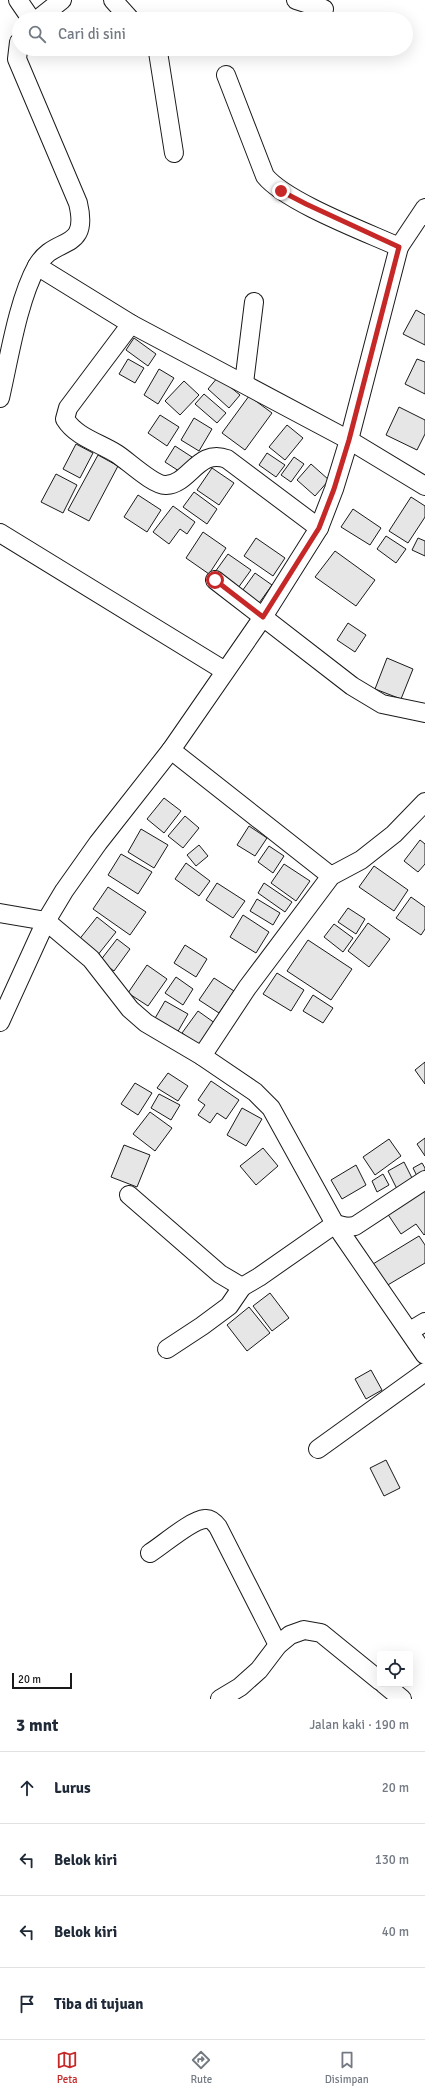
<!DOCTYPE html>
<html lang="id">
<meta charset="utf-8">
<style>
body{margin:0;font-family:Signika,sans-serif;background:#f6f6f7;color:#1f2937}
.controls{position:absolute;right:12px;bottom:12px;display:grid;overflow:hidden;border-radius:4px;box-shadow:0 4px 16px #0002}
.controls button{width:36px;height:36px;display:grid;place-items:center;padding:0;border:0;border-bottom:1px solid #e0e1e3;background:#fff;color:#1f2937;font:20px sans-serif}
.scale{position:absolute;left:12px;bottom:10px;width:60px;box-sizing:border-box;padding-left:4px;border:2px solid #1a1a1a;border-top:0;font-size:11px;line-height:14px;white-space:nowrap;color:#1a1a1a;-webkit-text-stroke:3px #fff;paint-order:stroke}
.stop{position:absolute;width:12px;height:12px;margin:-9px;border:3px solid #c62828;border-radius:50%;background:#fff}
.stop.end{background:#c62828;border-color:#fff;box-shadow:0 1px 4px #0008}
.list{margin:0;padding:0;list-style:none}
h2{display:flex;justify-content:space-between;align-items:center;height:52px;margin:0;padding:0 16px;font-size:17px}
h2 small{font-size:13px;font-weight:400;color:#747a83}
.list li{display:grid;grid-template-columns:26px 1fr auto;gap:12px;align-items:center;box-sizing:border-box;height:72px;padding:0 16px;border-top:1px solid #e0e1e3}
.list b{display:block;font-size:15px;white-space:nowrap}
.list em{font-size:13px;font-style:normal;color:#747a83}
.icon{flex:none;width:22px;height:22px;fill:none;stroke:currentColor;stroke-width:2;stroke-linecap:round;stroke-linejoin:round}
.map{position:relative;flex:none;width:425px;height:1699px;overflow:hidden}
.search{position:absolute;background:#fff;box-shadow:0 4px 16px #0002;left:12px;right:12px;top:12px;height:44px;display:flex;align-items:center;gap:10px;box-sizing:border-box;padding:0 14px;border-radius:22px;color:#747a83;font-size:15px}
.sheet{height:340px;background:#fff}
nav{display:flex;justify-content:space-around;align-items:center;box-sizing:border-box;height:56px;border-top:1px solid #e0e1e3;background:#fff;font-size:11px;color:#747a83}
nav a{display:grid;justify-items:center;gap:2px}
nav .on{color:#c62828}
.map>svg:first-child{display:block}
.building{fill:#e6e6e6;stroke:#1a1a1a}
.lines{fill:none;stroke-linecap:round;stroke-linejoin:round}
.minor-casing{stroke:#1a1a1a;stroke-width:20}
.minor{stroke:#fff;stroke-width:18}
.route{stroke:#c62828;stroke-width:5}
</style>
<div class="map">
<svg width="425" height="1699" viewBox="0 0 425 1699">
<rect width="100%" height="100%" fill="#fff"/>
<g class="building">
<path d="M 416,310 L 425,315 L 425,345 L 403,334 Z"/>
<path d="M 134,338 L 156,354 L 148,366 L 126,350 Z"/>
<path d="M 128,359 L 144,368 L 135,383 L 119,374 Z"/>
<path d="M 417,359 L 425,362 L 425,394 L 405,384 Z"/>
<path d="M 159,369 L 174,378 L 158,404 L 144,395 Z"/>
<path d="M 218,377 L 240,395 L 229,408 L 208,389 Z"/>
<path d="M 184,381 L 199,395 L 180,415 L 165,401 Z"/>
<path d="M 204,394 L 226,413 L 217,423 L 195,404 Z"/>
<path d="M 249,396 L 272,413 L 245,450 L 222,433 Z"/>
<path d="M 399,407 L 425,420 L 425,434 L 417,450 L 386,435 Z"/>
<path d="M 160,415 L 179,427 L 167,446 L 148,433 Z"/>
<path d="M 194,418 L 212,429 L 199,451 L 181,440 Z"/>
<path d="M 287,425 L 303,438 L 285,460 L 269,447 Z"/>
<path d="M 76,444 L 93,453 L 80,478 L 63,469 Z"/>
<path d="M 175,446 L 192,457 L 182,473 L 165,462 Z"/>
<path d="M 267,453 L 285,465 L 276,477 L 259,465 Z"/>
<path d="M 98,455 L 118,466 L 89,521 L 68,510 Z"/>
<path d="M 294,457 L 304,464 L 291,482 L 281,475 Z"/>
<path d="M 311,464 L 329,480 L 315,496 L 297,480 Z"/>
<path d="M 212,468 L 234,483 L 219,505 L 197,490 Z"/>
<path d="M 56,474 L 77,485 L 63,513 L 41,502 Z"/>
<path d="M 194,492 L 217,509 L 207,524 L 183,507 Z"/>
<path d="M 138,495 L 161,510 L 147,532 L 124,517 Z"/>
<path d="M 411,497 L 425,506 L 425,517 L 408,543 L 389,531 Z"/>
<path d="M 173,506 L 195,522 L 187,534 L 180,529 L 169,544 L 153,532 Z"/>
<path d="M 353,509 L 381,528 L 370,545 L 341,527 Z"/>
<path d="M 203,532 L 226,548 L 209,574 L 186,558 Z"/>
<path d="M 386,536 L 406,549 L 396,563 L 377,549 Z"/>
<path d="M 256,538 L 285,558 L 273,576 L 244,556 Z"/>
<path d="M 418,538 L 425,541 L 425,556 L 412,550 Z"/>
<path d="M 335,551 L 375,580 L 356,606 L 315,577 Z"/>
<path d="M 228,554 L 251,570 L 238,588 L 215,572 Z"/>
<path d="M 255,573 L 272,585 L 257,606 L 240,594 Z"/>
<path d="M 348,623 L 366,635 L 355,652 L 337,640 Z"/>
<path d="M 387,658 L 413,669 L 401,699 L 375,689 Z"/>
<path d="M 164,798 L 181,811 L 164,833 L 147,819 Z"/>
<path d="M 185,816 L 199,828 L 183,848 L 168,836 Z"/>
<path d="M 249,826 L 267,838 L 255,856 L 237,845 Z"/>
<path d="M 141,829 L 168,845 L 154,868 L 128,852 Z"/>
<path d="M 420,840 L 425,844 L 425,864 L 418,872 L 404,861 Z"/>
<path d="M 199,845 L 208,856 L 196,866 L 187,855 Z"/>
<path d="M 269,846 L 284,856 L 273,873 L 258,862 Z"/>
<path d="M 121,854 L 152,872 L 138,894 L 108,875 Z"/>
<path d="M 186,863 L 210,881 L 199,896 L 175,879 Z"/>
<path d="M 284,864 L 310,881 L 296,901 L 271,883 Z"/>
<path d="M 374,866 L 408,890 L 394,911 L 359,887 Z"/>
<path d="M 217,883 L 245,901 L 233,918 L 206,900 Z"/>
<path d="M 264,883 L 292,902 L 285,912 L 258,893 Z"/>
<path d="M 108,887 L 146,912 L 130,935 L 93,909 Z"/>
<path d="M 411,897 L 425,907 L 425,929 L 421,935 L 396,918 Z"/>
<path d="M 257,899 L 280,913 L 273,925 L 250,911 Z"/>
<path d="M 348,908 L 365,919 L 356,934 L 338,922 Z"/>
<path d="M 243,915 L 269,932 L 256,953 L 230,937 Z"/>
<path d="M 97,917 L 116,932 L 97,956 L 78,941 Z"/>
<path d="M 368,923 L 390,939 L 369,967 L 348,951 Z"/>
<path d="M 334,924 L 353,938 L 343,952 L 324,937 Z"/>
<path d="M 117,939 L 130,949 L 114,971 L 100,961 Z"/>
<path d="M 308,940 L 352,969 L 331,1000 L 287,971 Z"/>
<path d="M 185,945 L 207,959 L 196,977 L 174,963 Z"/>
<path d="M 147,965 L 167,979 L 148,1006 L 128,993 Z"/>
<path d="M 277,973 L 304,990 L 291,1011 L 263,994 Z"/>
<path d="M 176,977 L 193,989 L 183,1005 L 165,993 Z"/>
<path d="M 214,978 L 234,991 L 219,1013 L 199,1000 Z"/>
<path d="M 313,995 L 333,1008 L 323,1023 L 303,1011 Z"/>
<path d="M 165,1001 L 188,1014 L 177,1033 L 154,1020 Z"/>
<path d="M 198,1011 L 219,1026 L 202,1048 L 182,1033 Z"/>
<path d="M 425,1062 L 425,1084 L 415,1070 Z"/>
<path d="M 168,1073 L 188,1086 L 178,1101 L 157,1088 Z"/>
<path d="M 211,1081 L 239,1100 L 226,1119 L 217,1113 L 210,1123 L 198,1115 L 205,1105 L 198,1100 Z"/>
<path d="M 135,1083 L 152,1093 L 138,1115 L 121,1104 Z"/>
<path d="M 159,1094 L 180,1105 L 171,1120 L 151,1108 Z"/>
<path d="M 242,1108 L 262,1119 L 246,1146 L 227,1135 Z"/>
<path d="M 150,1112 L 172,1128 L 155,1151 L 133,1134 Z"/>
<path d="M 425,1138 L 425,1156 L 417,1144 Z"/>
<path d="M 389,1139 L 401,1156 L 375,1175 L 363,1157 Z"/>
<path d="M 124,1145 L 150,1155 L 137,1187 L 111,1177 Z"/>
<path d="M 263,1148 L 278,1166 L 256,1185 L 240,1166 Z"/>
<path d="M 404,1162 L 414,1182 L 398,1191 L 388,1171 Z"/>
<path d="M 422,1163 L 425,1168 L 425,1177 L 419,1180 L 413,1168 Z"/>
<path d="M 356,1165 L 366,1185 L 342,1199 L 331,1180 Z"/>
<path d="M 383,1174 L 389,1185 L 377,1192 L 372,1181 Z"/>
<path d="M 425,1183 L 425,1234 L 424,1235 L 416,1224 L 401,1234 L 385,1210 Z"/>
<path d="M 419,1236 L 425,1245 L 425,1263 L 386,1286 L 373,1264 Z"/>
<path d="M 270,1293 L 289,1318 L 272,1331 L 253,1306 Z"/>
<path d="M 249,1307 L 270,1333 L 247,1351 L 227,1325 Z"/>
<path d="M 371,1370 L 382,1390 L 366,1399 L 355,1379 Z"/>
<path d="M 386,1460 L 400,1488 L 384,1496 L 370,1468 Z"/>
</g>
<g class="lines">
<defs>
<g id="minor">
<path d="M 18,0 L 31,19"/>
<path d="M 113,0 L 130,19"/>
<path d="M 296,0 L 324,9"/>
<path d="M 38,19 L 62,0"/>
<path d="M 156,49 L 158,52 L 174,153"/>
<path d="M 399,247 L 425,208"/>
<path d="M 37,266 L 131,324 L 349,440 L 425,486"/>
<path d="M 131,324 L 68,408 L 65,419 C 76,437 100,443 117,454 C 128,461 154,486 166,485 C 190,484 198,448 227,459 L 319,528"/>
<path d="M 244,383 L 254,302"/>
<path d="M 0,398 C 9,359 18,300 37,266 C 54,235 90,253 78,203 L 17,59 L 19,42"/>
<path d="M 0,533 L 225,671"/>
<path d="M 215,580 L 352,686 L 382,704 L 425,713"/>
<path d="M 171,750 L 331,876"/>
<path d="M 0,913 L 46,921 L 64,891 L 98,843 L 171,750 L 263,617 L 319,528 L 334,489 L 349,440 L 399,247 C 366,232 286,202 265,176 L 226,75"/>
<path d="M 0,1022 L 46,921 L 91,959 L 130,1009 L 146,1023 L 202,1056 L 255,1092 L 271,1108 L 335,1224 L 425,1355"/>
<path d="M 202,1056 L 247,988 L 331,876 L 361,860 L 394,834 L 425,802"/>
<path d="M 129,1195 L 220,1274 L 242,1287 L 259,1277 L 335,1224 L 347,1227 L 355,1226 L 425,1180"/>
<path d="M 410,1331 L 425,1322"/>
<path d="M 167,1349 L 202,1326 L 229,1306 L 242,1287"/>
<path d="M 318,1449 L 425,1372"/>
<path d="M 150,1553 C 163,1545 191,1520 205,1519 C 211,1518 215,1523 218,1527 L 278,1645"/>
<path d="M 384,1684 L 402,1699"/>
<path d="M 220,1699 L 240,1687 L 259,1670 L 278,1645 L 290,1635 L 304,1630 L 321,1633 L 380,1681"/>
</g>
</defs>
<use href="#minor" class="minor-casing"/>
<use href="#minor" class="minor"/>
</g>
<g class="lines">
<path class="route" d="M 215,580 L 263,617 L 319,528 L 334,489 L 349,440 L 399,247 L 306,204 L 281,191"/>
</g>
</svg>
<div class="controls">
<button><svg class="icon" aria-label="locate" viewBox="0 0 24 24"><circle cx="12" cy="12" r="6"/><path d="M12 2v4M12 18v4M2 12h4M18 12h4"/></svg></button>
</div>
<div class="scale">20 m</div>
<div class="stop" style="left:215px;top:580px"></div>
<div class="stop end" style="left:281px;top:191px"></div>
<div class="search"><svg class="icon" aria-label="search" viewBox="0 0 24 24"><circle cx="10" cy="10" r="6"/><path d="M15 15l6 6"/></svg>Cari di sini</div>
</div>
<section class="sheet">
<h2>3 mnt<small>Jalan kaki · 190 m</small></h2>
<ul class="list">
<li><svg class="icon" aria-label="ahead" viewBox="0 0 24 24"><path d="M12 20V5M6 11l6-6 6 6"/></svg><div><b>Lurus</b></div><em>20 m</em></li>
<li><svg class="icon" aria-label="left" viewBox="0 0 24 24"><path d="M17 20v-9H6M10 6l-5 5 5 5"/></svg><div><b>Belok kiri</b></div><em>130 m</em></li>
<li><svg class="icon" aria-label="left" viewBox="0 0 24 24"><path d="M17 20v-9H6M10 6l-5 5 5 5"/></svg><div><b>Belok kiri</b></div><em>40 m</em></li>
<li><svg class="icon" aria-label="arrive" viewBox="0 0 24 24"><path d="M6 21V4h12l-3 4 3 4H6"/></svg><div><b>Tiba di tujuan</b></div></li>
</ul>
</section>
<nav>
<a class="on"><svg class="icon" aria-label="map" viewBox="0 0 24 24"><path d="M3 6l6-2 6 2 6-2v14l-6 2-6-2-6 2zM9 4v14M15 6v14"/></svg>Peta</a>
<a><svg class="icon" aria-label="directions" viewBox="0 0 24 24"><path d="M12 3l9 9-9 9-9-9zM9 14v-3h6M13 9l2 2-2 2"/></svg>Rute</a>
<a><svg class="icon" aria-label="saved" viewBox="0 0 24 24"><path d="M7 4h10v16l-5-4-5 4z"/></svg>Disimpan</a>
</nav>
